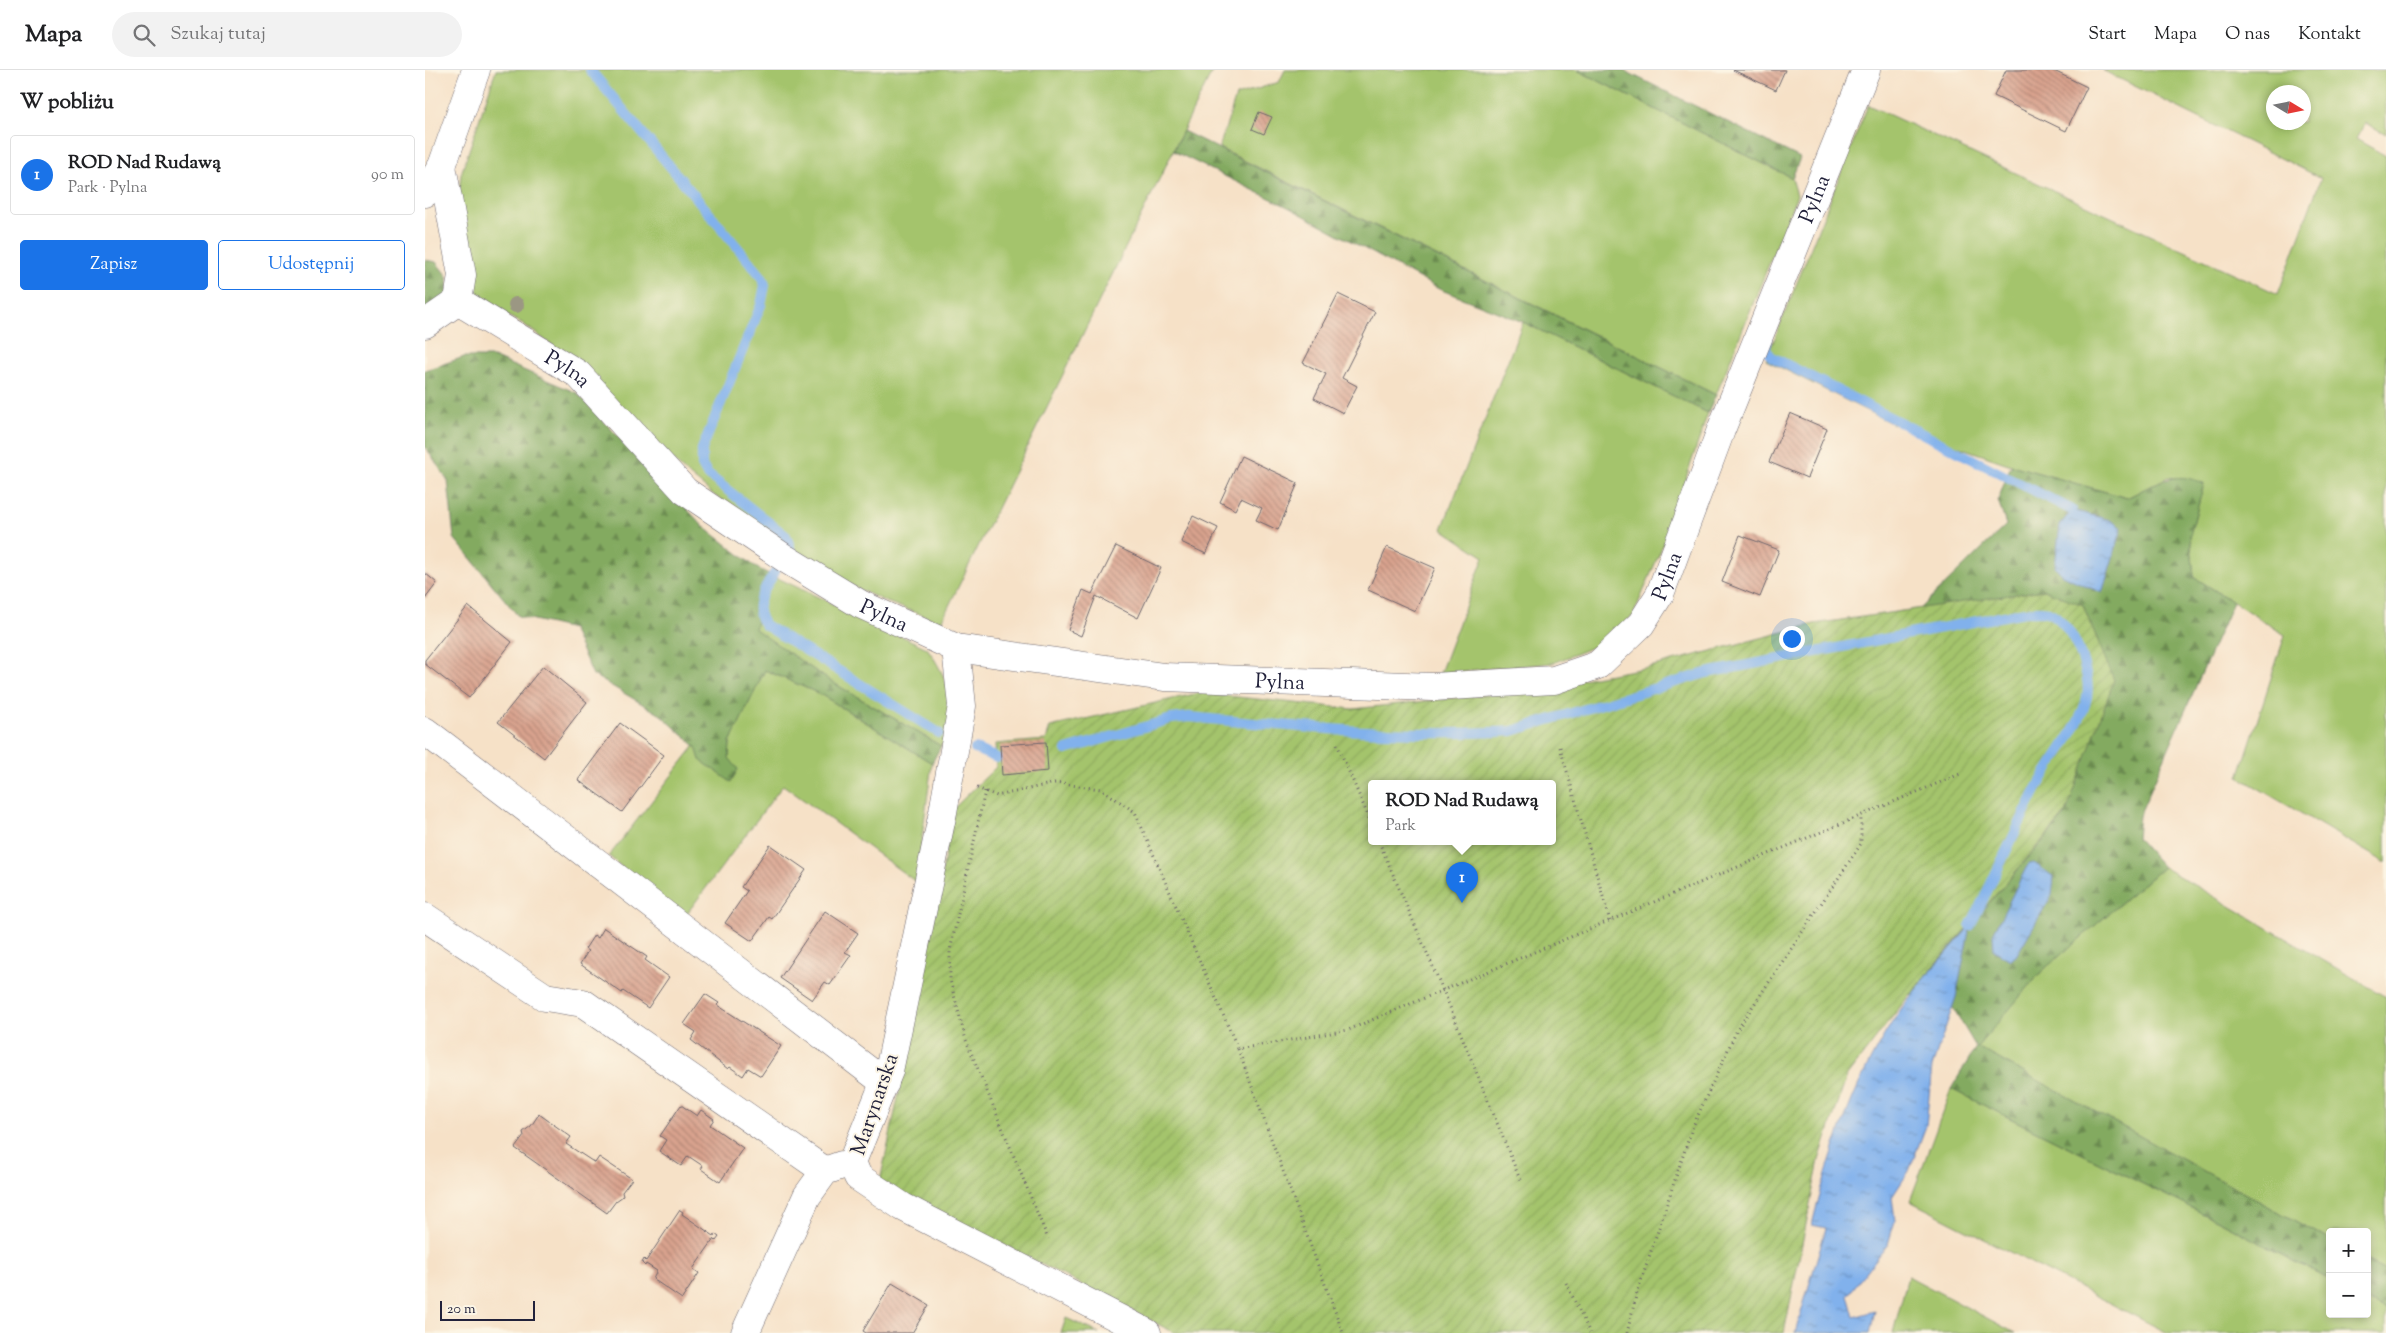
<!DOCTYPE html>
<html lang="pl">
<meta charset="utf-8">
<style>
body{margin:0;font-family:"Sorts Mill Goudy",serif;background:#f2f2f2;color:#202124}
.controls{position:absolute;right:15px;bottom:15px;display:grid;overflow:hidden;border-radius:5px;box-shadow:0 2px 8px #0003}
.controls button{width:45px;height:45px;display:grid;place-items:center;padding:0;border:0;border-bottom:1px solid #e0e0e0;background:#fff;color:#202124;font:25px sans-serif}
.compass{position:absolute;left:1841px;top:15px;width:45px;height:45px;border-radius:50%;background:#fff;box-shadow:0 2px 8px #0003;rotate:100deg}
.scale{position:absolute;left:15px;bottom:12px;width:95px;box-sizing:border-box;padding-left:5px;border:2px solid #22223b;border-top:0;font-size:14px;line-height:18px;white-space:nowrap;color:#22223b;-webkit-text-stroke:4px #fcf5e5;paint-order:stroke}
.you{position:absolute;left:1366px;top:568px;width:18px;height:18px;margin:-12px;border:4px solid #fff;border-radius:50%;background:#1a73e8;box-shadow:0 0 0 8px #1a73e833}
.badge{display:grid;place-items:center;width:32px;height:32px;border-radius:50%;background:#1a73e8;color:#fff;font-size:16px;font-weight:700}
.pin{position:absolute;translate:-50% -41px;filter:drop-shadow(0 1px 2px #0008)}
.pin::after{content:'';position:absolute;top:26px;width:18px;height:15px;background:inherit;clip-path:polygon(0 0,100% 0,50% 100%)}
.popup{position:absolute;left:943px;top:710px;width:188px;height:65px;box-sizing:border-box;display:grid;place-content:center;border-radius:5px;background:#fff;filter:drop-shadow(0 1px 4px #0005);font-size:16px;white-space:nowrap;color:#757577}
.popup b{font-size:19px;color:#202124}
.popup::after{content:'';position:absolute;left:50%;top:100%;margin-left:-10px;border:10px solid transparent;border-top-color:#fff}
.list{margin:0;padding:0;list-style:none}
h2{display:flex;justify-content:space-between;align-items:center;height:65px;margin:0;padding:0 20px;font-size:21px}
h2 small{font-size:16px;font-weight:400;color:#757577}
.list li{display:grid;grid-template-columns:32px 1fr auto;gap:15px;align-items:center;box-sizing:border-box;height:80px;margin:0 10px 10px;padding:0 10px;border:1px solid #e0e0e0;border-radius:5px}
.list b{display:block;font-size:19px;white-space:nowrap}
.list p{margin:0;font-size:16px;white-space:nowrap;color:#757577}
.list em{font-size:16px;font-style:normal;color:#757577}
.actions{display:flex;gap:10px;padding:15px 20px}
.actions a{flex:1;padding:11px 0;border:1px solid #1a73e8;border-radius:5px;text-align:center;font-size:18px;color:#1a73e8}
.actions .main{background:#1a73e8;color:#fff}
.icon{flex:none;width:28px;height:28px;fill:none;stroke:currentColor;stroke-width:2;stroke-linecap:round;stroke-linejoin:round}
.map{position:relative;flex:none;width:1961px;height:1263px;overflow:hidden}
header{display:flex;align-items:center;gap:30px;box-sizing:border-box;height:70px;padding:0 25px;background:#fff;border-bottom:1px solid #e0e0e0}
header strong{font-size:24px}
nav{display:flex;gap:28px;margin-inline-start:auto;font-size:18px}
.search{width:350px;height:45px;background:#f2f2f2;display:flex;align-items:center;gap:12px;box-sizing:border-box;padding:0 18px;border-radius:28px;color:#757577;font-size:19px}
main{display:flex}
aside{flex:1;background:#fff}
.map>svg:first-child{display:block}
.grass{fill:#a4c46c;stroke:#637354;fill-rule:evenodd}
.forest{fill:url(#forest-firs);stroke:#52664e}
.garden{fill:url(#garden-furrows);stroke:#637354;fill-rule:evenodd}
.water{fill:url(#water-ripples);stroke:#526a94}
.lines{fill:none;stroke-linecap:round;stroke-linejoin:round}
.stream{stroke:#81b1ec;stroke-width:10}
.building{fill:url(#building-back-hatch)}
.minor-casing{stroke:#6c656c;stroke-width:29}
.path{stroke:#6c656c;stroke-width:3;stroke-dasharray:1 4;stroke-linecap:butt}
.minor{stroke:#fff;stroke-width:28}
.tree{fill:#9b9783}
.labels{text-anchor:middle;stroke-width:4;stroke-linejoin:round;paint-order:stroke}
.street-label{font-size:21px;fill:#22223b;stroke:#fcf5e5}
</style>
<header>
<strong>Mapa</strong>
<div class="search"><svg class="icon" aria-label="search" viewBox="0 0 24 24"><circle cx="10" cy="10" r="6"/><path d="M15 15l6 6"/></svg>Szukaj tutaj</div>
<nav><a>Start</a><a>Mapa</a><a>O nas</a><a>Kontakt</a></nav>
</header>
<main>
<aside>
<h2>W pobliżu<small></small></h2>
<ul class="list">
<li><span class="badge">1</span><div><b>ROD Nad Rudawą</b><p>Park · Pylna</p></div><em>90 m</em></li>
</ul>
<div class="actions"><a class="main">Zapisz</a><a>Udostępnij</a></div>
</aside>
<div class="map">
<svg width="1961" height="1263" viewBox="0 0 1961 1263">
<defs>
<pattern id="forest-firs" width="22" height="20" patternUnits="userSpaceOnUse" patternTransform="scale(1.25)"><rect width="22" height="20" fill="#83aa60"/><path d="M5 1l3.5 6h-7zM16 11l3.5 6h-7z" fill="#6b8a50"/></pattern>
<pattern id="garden-furrows" width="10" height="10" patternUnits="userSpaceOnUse" patternTransform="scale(1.25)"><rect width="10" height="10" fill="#a4c46c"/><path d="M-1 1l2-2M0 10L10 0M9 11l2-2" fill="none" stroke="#8da85e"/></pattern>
<pattern id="water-ripples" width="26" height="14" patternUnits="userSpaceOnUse" patternTransform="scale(1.25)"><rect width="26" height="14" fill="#81b1ec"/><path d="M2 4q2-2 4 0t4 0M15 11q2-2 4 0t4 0" fill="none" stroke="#6990c0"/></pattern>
<pattern id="building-back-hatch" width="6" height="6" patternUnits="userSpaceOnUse" patternTransform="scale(1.25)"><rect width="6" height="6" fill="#d9a38e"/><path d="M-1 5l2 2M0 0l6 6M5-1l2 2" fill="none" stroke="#b08475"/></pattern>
</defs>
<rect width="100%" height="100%" fill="#fcf5e5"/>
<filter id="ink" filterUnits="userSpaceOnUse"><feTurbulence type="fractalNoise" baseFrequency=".02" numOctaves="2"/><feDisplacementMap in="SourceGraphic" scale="10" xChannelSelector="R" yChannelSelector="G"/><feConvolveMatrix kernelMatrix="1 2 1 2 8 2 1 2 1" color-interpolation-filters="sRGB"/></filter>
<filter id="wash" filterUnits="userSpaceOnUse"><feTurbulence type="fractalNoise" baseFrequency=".0096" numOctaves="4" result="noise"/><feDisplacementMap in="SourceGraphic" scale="20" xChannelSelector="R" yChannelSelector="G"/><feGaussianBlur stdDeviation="1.12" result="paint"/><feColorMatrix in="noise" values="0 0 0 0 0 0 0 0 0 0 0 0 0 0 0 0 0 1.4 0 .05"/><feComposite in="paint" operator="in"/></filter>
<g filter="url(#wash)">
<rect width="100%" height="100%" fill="#f6e1c7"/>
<g class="grass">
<path d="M 71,0 L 788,0 L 516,552 L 459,531 L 409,507 L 290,426 L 255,397 L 144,288 L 97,253 L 58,234 L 43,207 L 33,136 L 36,104 Z"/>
<path d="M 860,0 L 1152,0 L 1367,108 L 1372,125 L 1291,325 L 794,78 L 811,26 L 854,12 Z"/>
<path d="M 1677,0 L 1961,0 L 1961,64 L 1940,53 L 1931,69 L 1961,86 L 1961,793 L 1814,707 L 1860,565 L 1769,507 L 1765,465 L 1779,413 L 1743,407 L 1702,428 L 1586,395 L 1468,354 L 1341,290 L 1443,35 L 1853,224 L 1896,108 ZM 1848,22 L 1878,22 L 1878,52 L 1848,52 Z"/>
<path d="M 1098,252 L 1283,343 L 1240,470 L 1208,546 L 1173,575 L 1128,593 L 1015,603 L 1059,487 L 1017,459 Z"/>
<path d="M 344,504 L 502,578 C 522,606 538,644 516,676 L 405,611 L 329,559 Z"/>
<path d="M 340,600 L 395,624 L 507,693 L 491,812 L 358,715 L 257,850 L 184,786 L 279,664 L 304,688 L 305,672 Z"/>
<path d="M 1738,797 L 1961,927 L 1961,1200 L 1942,1190 L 1942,1162 L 1905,1162 L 1905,1170 L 1551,977 L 1617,901 Z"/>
<path d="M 1526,1019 L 1797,1153 L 1905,1210 L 1905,1244 L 1942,1244 L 1942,1230 L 1961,1239 L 1961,1263 L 1743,1263 L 1485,1131 Z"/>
<path d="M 1483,1206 L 1590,1263 L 1468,1263 Z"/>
<path d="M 641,1248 L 674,1263 L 636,1263 Z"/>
</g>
<g class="forest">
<path d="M 1152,0 L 1198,0 L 1375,88 L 1367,108 Z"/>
<path d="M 758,61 L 1291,325 L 1283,343 L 1098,252 L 1014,219 L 863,137 L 748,81 Z"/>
<path d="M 0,190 L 11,192 L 22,206 L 24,225 L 0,242 Z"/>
<path d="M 39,287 L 68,287 L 152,323 L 278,456 L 332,498 L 344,504 L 330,559 L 405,611 L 516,676 L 507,693 L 395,624 L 340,600 L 305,672 L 304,688 L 313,699 L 306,712 L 275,690 L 271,677 L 236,645 L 168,605 L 147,559 L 93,546 L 29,468 L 23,411 L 0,376 L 0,300 Z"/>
<path d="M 1586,395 L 1702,428 C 1728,415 1750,398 1779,414 L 1765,465 L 1769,507 L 1808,532 L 1714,746 L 1712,768 L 1738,797 L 1617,901 L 1552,977 L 1905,1170 L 1905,1210 L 1797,1153 L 1526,1019 L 1551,977 L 1528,938 L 1485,924 L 1641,744 L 1619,520 L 1495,539 L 1581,455 L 1573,430 Z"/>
<path d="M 1942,1190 L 1961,1200 L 1961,1239 L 1942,1230 Z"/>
</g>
<path class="garden" d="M 1619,520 L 1658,535 L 1689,610 L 1641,743 L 1485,924 L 1422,1006 L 1394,1090 L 1359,1263 L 750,1263 L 455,1111 L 496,922 L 528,739 L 571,697 L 570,674 L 621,670 L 625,657 L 774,623 L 928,639 L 1086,622 L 1225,597 L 1389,554 ZM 947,714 L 1127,714 L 1127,772 L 947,772 Z"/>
<g class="water">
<path d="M 1647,440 L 1685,450 L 1697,458 L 1677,523 L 1637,505 L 1630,496 L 1635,455 Z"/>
<path d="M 1609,793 L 1629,807 L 1627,825 L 1591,886 L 1585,890 L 1569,880 L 1568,864 L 1601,798 L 1604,794 Z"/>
<path d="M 1545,856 L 1531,927 L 1507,997 L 1501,1056 L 1484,1101 L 1467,1127 L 1470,1151 L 1463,1174 L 1423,1225 L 1429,1247 L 1450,1241 L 1445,1263 L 1370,1263 L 1401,1158 L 1387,1155 C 1404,1086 1428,1014 1466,954 C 1488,919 1519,888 1545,856 Z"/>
</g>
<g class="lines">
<g class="stream">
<path d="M 165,0 L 337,207 L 340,215 L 336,235 L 277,379 L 277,395 L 282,404 L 361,466 L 365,477"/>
<path d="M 1342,270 L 1341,280 L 1347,287 L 1647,440"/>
<path d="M 350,502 C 340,519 325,536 340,555 L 514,663"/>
<path d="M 550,679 L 572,688"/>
<path d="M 641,680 L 746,649 L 764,647 C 871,657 979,668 1087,661 L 1281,603 L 1600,542 C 1607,541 1616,540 1623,542 C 1647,551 1667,603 1662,627 C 1655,659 1630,685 1615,713 C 1590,760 1569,809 1545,856"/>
</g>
</g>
<g id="blocks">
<g class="building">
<path d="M 1308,0 L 1360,0 L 1351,20 Z"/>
<path d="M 1581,0 L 1627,0 L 1662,17 L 1641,61 L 1569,26 Z"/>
<path d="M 834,42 L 847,47 L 839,64 L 827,59 Z"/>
<path d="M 913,224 L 950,242 L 917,308 L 932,316 L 918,343 L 889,328 L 901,304 L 878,293 Z"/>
<path d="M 1365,343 L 1402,359 L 1382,408 L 1344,392 Z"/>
<path d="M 816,386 L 873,413 L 853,460 L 831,450 L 837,438 L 816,428 L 810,440 L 795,432 Z"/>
<path d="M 768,446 L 793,458 L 781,484 L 756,472 Z"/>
<path d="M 1315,465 L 1354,480 L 1335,527 L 1297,512 Z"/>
<path d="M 691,476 L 736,498 L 713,548 L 671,526 L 656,566 L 643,560 L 658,520 L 667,524 Z"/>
<path d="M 962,477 L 1010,498 L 990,541 L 943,520 Z"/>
<path d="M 0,503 L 12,513 L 0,529 Z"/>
<path d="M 43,536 L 87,572 L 44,628 L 0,594 L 0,590 Z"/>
<path d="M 118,596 L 162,632 L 119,688 L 73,652 Z"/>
<path d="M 195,653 L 239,685 L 197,742 L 153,710 Z"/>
<path d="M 621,672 L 623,701 L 577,705 L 575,675 Z"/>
<path d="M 345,775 L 381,800 L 347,849 L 344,847 L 327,871 L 300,853 L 322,821 L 316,817 Z"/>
<path d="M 400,841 L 433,863 L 420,882 L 426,885 L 405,915 L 400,912 L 387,930 L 355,908 Z"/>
<path d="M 179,858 L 222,887 L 220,890 L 244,907 L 223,938 L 198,921 L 197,923 L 155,894 L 163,881 L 160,879 L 169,865 L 173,868 Z"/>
<path d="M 280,924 L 294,933 L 292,935 L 356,976 L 336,1006 L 323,998 L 318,1006 L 305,997 L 303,999 L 266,970 L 271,962 L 259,954 Z"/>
<path d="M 256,1035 L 272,1046 L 276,1040 L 289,1049 L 285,1055 L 318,1078 L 295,1112 L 276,1099 L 278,1096 L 263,1086 L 256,1096 L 234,1081 L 241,1070 L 235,1066 Z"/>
<path d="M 114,1044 L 146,1067 L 141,1074 L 170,1093 L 174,1087 L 207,1109 L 197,1122 L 198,1126 L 191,1131 L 182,1143 L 90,1078 L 99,1066 L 98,1062 L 106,1056 Z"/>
<path d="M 255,1140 L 258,1142 L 257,1144 L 289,1166 L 290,1164 L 294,1167 L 291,1171 L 289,1169 L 268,1199 L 274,1203 L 257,1229 L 228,1209 L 232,1201 L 221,1194 L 220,1196 L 217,1193 L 219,1189 L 221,1191 Z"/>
<path d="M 467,1213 L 504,1235 L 487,1263 L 441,1263 L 438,1261 Z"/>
</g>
</g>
</g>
<g filter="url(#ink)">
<use href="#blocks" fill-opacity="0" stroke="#6c656c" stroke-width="1"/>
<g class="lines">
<defs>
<g id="minor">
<path d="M 17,96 L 37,205 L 33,231"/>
<path d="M 0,123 L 17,96 L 51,0"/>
<path id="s1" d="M 33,231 L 153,304 L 260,421 L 361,489 L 435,534 L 531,578 L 739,607 L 1008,617 L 1129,610 L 1173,595 L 1216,554 L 1235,524 L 1296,360 L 1441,0"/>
<path d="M 0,254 L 33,231"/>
<path d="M 531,578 L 537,636 L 518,742 L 464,1001 L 427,1092 L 433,1107 L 478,1137 L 722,1263"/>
<path d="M 0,661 L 460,1013"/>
<path d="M 0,847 L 120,927 L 158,933 L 400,1101"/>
<path d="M 320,1263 L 382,1126 L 400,1101 L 417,1095"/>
</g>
</defs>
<use href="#minor" class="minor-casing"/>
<g class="path">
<path d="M 912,674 L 947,755"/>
<path d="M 1135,677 L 1185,851"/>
<path d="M 552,718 L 572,726 L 630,713 L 676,719 L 710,742 L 813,979 L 923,960 L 1535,704"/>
<path d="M 560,721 L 525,881 L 525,910 L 541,970 L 623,1169"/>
<path d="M 954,772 L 1018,920 L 1096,1112"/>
<path d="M 813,979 L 918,1263"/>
<path d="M 1141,1213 L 1165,1263"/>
<path d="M 1202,1263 L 1211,1226 L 1268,1056 L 1312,960 L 1436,774 L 1436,747"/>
</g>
<use href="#minor" class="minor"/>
</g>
<circle class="tree" cx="91" cy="235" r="8"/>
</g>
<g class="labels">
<g class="street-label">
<text dy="7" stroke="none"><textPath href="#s1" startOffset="1779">Pylna</textPath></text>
<text dy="7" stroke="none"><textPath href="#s1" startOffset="129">Pylna</textPath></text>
<text dy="7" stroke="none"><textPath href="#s1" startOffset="1374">Pylna</textPath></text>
<text dy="7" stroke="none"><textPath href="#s1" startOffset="534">Pylna</textPath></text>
<text dy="7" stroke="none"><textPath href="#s1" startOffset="939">Pylna</textPath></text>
<text transform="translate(449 1034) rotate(-71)" y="7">Marynarska</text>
</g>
</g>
</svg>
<div class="controls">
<button>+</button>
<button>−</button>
</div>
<svg class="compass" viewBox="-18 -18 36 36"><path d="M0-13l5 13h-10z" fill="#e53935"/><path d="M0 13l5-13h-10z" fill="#757577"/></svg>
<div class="scale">20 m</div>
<div class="you"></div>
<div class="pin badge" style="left:1037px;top:833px">1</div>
<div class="popup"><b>ROD Nad Rudawą</b>Park</div>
</div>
</main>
